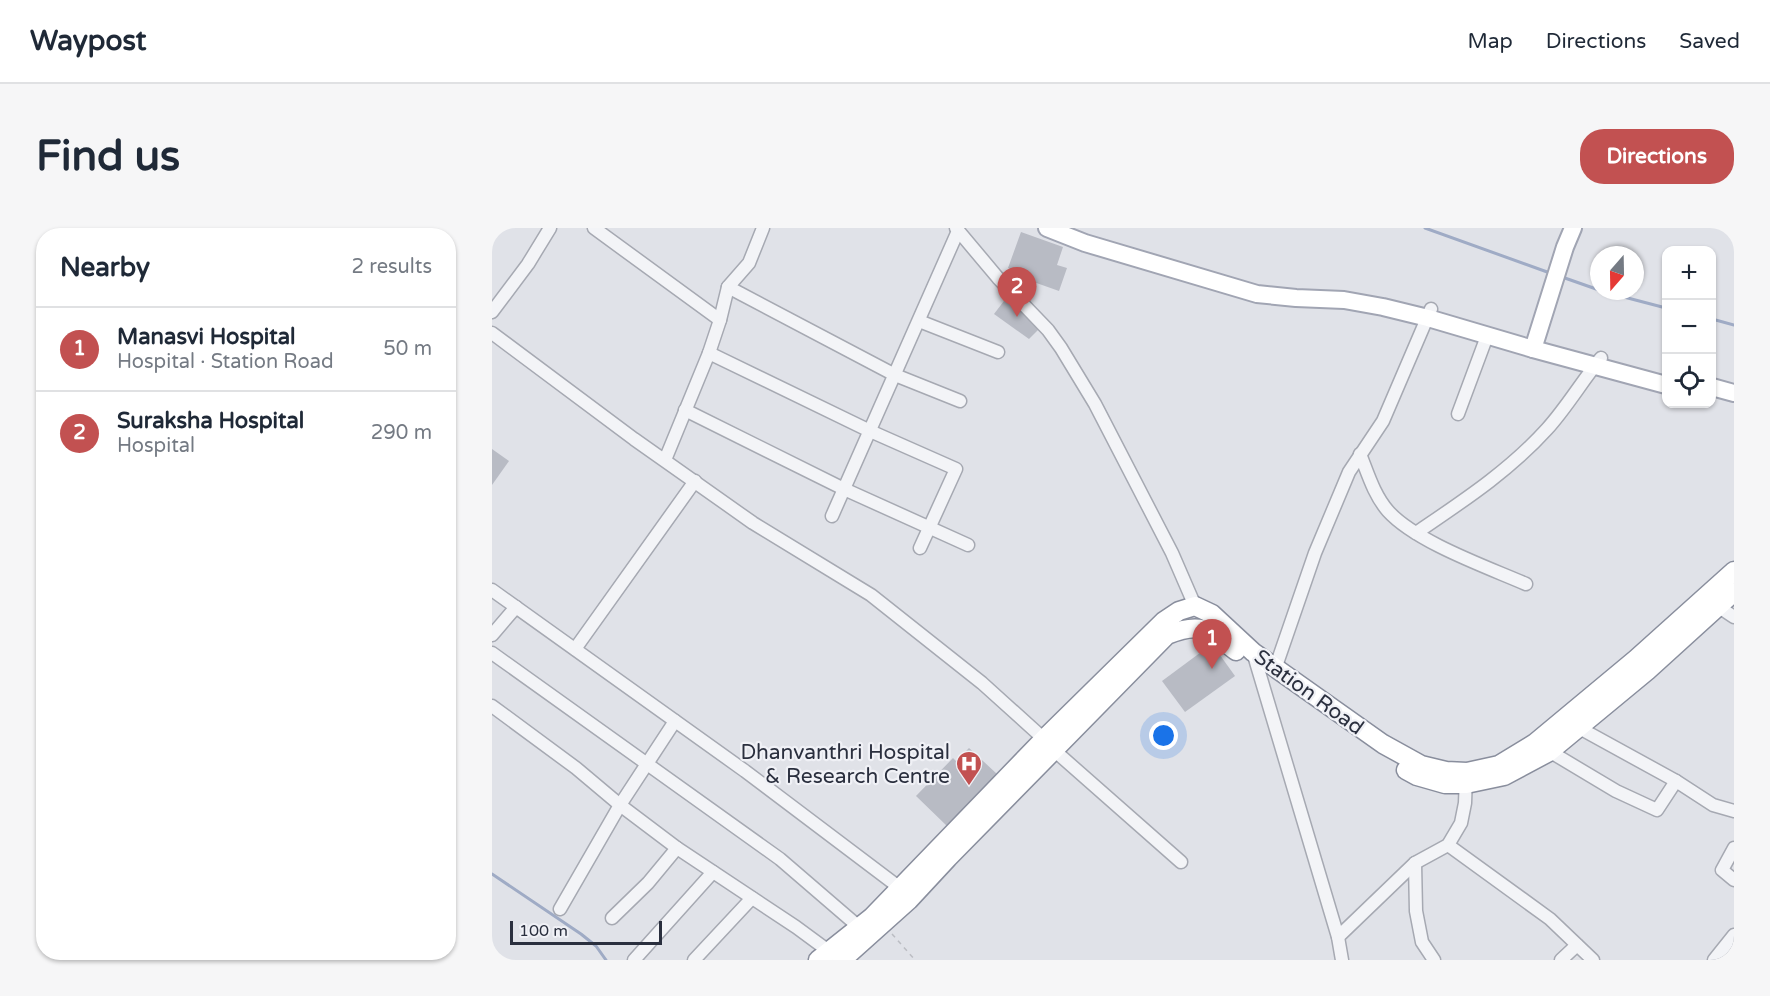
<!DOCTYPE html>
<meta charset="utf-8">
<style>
body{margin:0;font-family:"Varela Round",sans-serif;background:#f6f6f7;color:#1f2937}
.controls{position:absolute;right:18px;top:18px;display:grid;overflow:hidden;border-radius:12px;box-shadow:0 2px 4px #0004}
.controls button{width:54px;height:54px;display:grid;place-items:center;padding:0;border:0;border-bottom:2px solid #e0e1e3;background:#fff;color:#1f2937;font:30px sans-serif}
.compass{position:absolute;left:1098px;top:18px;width:54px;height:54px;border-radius:50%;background:#fff;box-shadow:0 2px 4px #0004;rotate:200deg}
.scale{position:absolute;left:18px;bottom:15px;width:152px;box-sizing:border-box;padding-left:6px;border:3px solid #2a2f3e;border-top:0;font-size:16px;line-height:21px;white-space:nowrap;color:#2a2f3e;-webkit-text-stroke:4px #f0f1f6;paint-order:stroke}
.you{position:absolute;left:672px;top:508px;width:21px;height:21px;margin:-15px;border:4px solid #fff;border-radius:50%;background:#1a73e8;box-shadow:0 0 0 9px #1a73e833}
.badge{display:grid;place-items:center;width:39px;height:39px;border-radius:50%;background:#c25151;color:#fff;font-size:20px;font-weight:700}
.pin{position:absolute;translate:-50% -50px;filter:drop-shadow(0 2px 3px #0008)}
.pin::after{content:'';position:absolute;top:32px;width:21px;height:18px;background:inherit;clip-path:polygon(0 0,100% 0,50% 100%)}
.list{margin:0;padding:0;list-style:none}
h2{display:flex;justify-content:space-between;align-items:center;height:78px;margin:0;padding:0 24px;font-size:26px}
h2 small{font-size:20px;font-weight:400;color:#747a83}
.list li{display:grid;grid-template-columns:39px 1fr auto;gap:18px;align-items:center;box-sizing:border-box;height:84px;padding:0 24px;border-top:2px solid #e0e1e3}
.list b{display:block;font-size:22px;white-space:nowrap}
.list p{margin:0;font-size:20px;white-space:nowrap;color:#747a83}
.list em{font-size:20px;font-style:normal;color:#747a83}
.icon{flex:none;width:33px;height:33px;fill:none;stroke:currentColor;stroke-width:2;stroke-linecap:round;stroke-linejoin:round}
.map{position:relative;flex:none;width:1242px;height:732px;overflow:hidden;border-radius:24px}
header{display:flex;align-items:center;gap:36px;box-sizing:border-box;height:84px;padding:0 30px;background:#fff;border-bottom:2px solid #e0e1e3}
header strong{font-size:28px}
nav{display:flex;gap:33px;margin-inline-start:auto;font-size:21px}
.intro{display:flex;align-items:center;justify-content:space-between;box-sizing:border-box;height:144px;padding:0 36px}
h1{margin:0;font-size:42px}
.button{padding:15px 27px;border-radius:24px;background:#c25151;color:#fff;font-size:21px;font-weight:700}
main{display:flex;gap:36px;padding:0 36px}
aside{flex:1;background:#fff;border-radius:24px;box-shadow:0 2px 4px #0004}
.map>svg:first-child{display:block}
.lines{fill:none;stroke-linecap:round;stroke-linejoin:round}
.stream{stroke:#9fabc5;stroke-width:3}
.building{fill:#b8bbc4}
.minor-casing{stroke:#a6a9b2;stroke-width:15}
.major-casing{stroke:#a1a5b3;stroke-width:20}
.highway-casing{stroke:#898e9d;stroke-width:21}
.path{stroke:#bbbdc3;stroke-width:1.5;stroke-dasharray:4.5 4.5;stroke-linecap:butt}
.minor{stroke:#f3f4f7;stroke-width:12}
.major{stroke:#fff;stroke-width:16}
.highway{stroke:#fff;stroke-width:18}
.labels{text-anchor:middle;stroke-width:4.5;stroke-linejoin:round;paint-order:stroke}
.street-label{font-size:21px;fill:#2a2f3e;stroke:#f0f1f6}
.poi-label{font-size:21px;fill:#2a2f3e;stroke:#f0f1f6;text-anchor:end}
</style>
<header>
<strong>Waypost</strong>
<nav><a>Map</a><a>Directions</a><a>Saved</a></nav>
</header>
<div class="intro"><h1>Find us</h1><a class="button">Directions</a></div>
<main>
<aside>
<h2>Nearby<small>2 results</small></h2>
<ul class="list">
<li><span class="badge">1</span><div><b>Manasvi Hospital</b><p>Hospital · Station Road</p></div><em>50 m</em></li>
<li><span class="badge">2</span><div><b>Suraksha Hospital</b><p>Hospital</p></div><em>290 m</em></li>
</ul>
</aside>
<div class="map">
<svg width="1242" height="732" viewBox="0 0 1242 732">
<rect width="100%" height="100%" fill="#e0e2e8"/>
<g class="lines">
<g class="stream">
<path d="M 933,0 L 1058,45"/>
<path d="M 1070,49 L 1107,62"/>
<path d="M 1109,63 L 1174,80"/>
<path d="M 1220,91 L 1242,97"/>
<path d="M 0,646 L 89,706 L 104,718 L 114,732"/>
</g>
</g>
<g class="building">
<path d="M 529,4 L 571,19 L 565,37 L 575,40 L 567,63 L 536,52 L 537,48 L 516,40 Z"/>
<path d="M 515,69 L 548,100 L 537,111 L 502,86 Z"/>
<path d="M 0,221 L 17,233 L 0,257 Z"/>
<path d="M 720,416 L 743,448 L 693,484 L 670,453 Z"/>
<path d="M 477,520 L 505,546 L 455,598 L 424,568 L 461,530 L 464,533 Z"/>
</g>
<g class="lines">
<defs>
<g id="minor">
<path d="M 102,0 L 228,92"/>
<path d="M 464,0 L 506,50 L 556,102 L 569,120 L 603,176 L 680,325 L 703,378"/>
<path d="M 236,59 L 403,147 L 468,173"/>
<path d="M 0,84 L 36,36 L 58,0"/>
<path d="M 427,93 L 506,124"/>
<path d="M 0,105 L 142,211 L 261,295 L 379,367 L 490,455 L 552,511 L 563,523 L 689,634"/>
<path d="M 217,125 L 378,203 L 464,241 L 428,320"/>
<path d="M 193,182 L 352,261 L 476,317"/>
<path d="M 966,186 L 995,108"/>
<path d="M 868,226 C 876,246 882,267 896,283 C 924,314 995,339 1034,356"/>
<path d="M 173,232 L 217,125 L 228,92 L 236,59 L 257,35 L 271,0"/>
<path d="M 340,288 L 466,3"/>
<path d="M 924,305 C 971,273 1017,243 1055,201 C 1075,179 1090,153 1109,130"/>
<path d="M 0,362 L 253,543 L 408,660"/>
<path d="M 1221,375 L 1242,389"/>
<path d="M 0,407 L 24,379"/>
<path d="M 83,421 L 203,253"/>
<path d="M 761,424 L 846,709 L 850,732"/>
<path d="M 0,425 L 288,631 L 367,699"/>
<path d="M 783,441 L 823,325 L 857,244 L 891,193 L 939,81"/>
<path d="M 0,478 L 84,540 L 128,577 L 185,620 L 304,699 L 342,727"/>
<path d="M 1082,497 L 1184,553 L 1221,577 L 1242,583"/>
<path d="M 1052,520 L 1124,563 L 1165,582 L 1184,553"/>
<path d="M 956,617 L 1058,691 L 1101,732"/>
<path d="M 1242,620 L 1230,642 L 1242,652"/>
<path d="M 923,635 L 924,683 L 930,714 L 942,732"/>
<path d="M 68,681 L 128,577 L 183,493"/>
<path d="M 120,690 L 156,655 L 185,620"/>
<path d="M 846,709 L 923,635 L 956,617 L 969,595 L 973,575 L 974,548"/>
<path d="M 142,732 L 221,644"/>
<path d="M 202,732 L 260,670"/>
<path d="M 1069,732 L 1085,717"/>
<path d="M 1222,732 L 1242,707"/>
</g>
<g id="major">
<path d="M 555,0 L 593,15 L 765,66 L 804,70 L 852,72 L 891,79 L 936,90 L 1041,121 L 1174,157"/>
<path d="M 1041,121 L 1073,19 L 1081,0"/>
<path d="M 1220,159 L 1242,165"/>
</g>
<g id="highway">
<path d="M 914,542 L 925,548 L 953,556 L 974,556 L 1012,548 L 1057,524 L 1155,443 L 1242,364"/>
<path d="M 326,732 L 380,689 L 552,511 L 672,393 L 687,383 L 703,378 L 720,386 L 761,424 L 891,516 L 929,537 L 954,543 L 975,544 L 1007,537 L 1043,515 L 1144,431 L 1242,343"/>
<path d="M 350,732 L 417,672 L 456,630 L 675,407 C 710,393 717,402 744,423"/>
</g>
</defs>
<use href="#minor" class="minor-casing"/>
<use href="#major" class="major-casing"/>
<use href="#highway" class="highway-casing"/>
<path class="path" d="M 400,706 L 423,732"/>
<use href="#minor" class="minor"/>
<use href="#major" class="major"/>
<use href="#highway" class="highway"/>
</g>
<defs>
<symbol id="hospital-pin" viewBox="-11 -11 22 30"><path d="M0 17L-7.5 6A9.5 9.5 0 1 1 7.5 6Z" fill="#c25151" stroke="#f0f1f6"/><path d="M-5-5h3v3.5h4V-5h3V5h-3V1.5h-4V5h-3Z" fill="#fff"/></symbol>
</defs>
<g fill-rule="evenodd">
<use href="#hospital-pin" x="462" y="521" width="30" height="40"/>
</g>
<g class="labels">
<g class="street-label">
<text transform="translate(817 464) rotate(36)" y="7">Station Road</text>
</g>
<g class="poi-label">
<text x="458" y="531">Dhanvanthri Hospital<tspan x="458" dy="24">&amp; Research Centre</tspan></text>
</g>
</g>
</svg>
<div class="controls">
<button>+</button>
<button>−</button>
<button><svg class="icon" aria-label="locate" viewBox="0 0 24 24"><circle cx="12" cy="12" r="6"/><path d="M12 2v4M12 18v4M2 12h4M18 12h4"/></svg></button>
</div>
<svg class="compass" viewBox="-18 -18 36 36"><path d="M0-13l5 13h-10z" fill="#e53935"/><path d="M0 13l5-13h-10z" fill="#747a83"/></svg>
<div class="scale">100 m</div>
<div class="you"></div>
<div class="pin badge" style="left:720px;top:441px">1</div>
<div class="pin badge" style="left:525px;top:89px">2</div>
</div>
</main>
